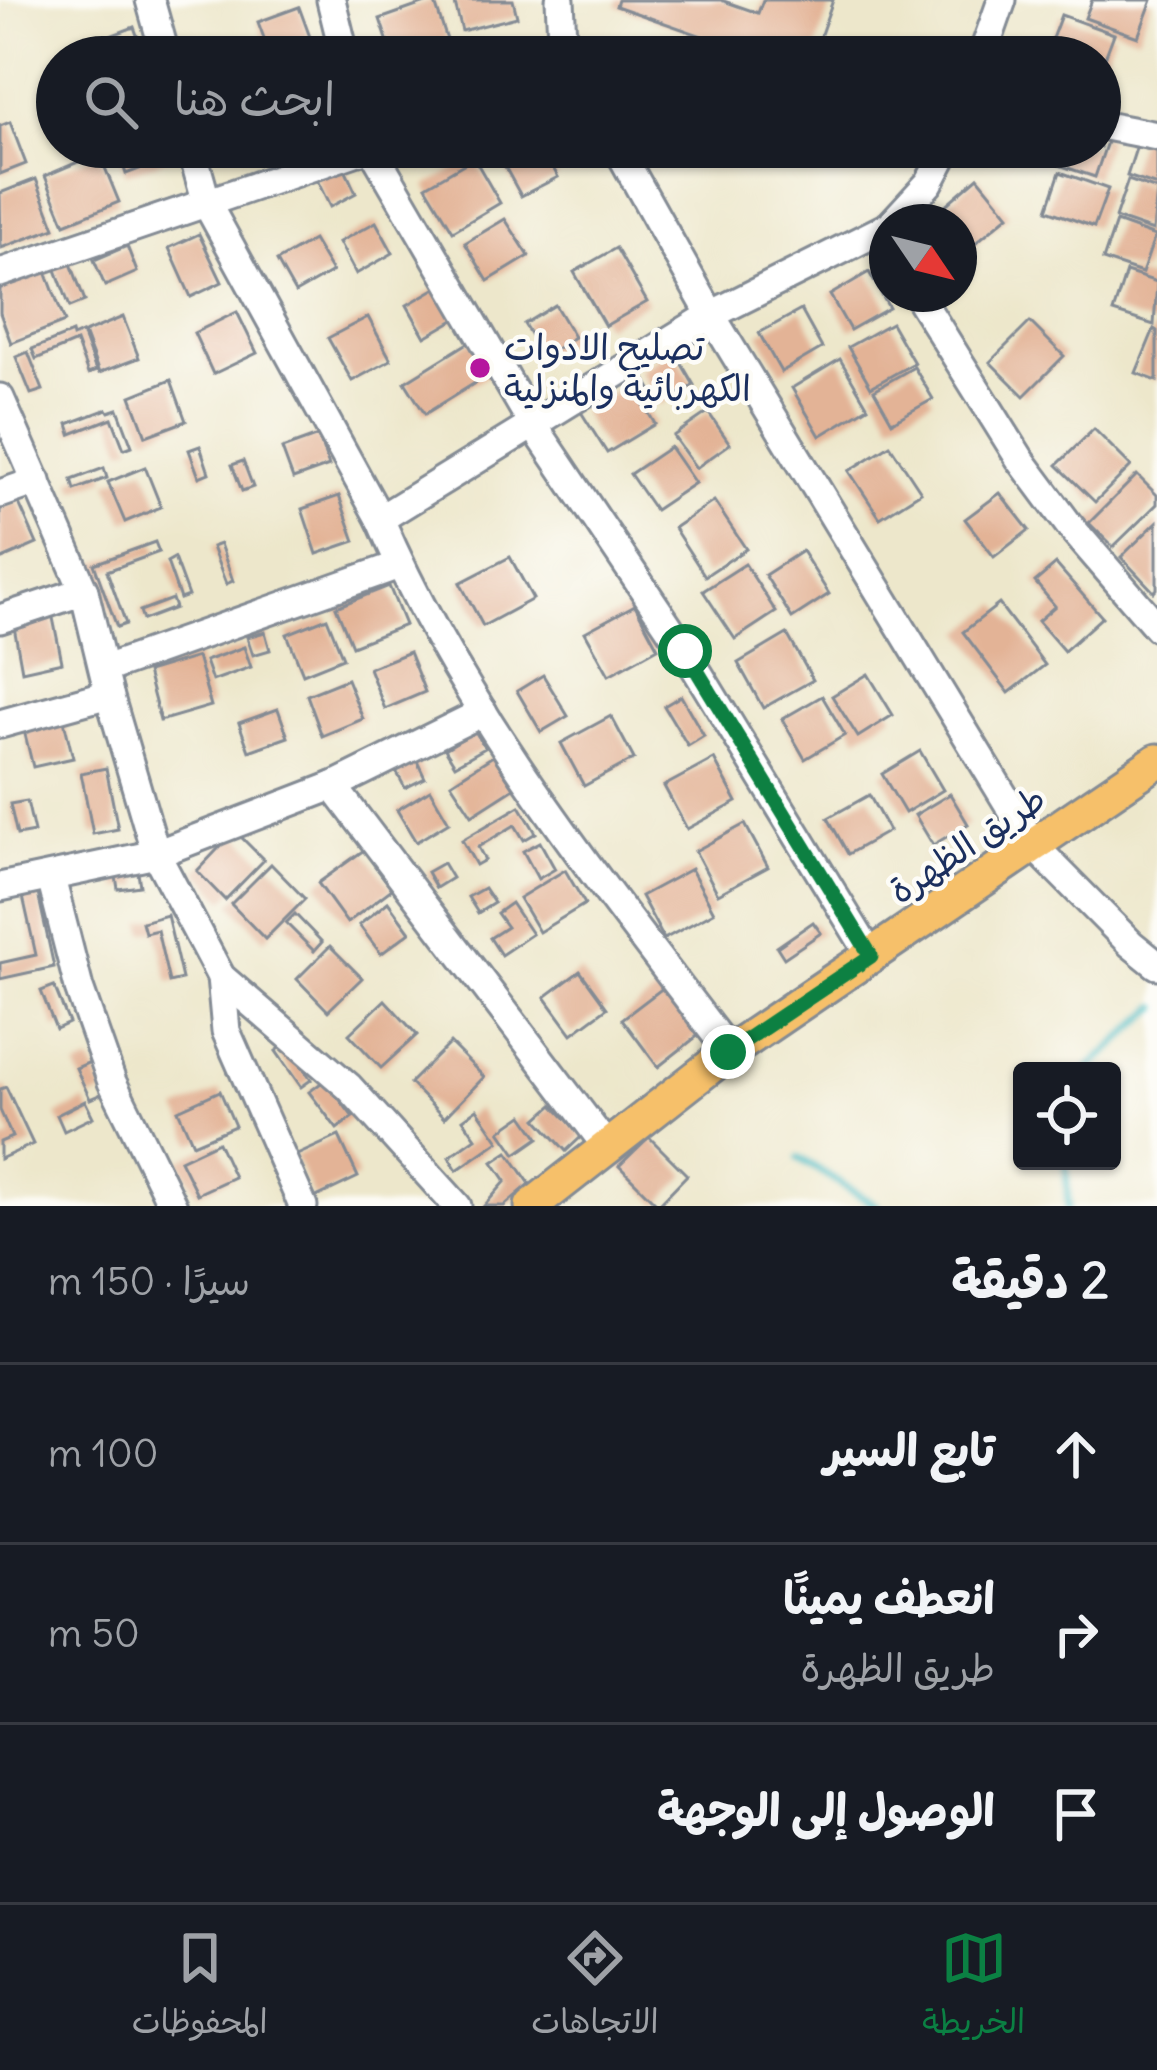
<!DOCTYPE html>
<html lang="ar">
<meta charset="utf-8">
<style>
body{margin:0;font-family:Delius,"Playpen Sans Arabic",sans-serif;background:#20242c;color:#f1f3f6;direction:rtl}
.controls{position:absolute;right:36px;bottom:36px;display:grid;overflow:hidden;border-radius:12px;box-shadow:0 3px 9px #0004}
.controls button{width:108px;height:108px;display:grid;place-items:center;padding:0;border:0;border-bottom:3px solid #363941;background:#171b24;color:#f1f3f6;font:60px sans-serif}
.compass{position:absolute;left:869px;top:204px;width:108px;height:108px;border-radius:50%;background:#171b24;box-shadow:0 3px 9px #0004;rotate:125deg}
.stop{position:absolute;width:36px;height:36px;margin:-27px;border:9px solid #0b8043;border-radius:50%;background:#fff}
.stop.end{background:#0b8043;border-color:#fff;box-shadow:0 3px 12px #0008}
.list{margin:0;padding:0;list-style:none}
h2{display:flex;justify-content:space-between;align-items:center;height:156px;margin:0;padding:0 48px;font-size:51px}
h2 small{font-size:39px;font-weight:400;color:#9ea1a6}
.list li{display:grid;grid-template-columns:78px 1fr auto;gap:36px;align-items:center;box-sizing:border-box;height:180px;padding:0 48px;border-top:3px solid #363941}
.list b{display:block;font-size:45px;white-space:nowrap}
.list p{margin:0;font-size:39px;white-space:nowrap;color:#9ea1a6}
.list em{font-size:39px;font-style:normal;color:#9ea1a6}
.icon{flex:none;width:66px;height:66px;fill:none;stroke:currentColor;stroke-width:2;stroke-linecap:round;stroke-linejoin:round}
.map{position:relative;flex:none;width:1157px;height:1206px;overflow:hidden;direction:ltr}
.search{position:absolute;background:#171b24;box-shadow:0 3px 9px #0004;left:36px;right:36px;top:36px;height:132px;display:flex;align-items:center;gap:30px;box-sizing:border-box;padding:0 42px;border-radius:66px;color:#9ea1a6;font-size:45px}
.sheet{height:696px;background:#171b24}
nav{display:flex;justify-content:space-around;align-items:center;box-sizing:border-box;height:168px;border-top:3px solid #363941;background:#171b24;font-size:33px;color:#9ea1a6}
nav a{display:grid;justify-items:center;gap:6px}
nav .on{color:#0b8043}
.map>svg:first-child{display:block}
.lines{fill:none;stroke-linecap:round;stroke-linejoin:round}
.stream{stroke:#4bbac0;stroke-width:8}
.building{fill:#e3b396}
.minor-casing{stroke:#848b94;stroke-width:33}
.major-casing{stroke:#848b94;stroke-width:39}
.minor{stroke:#fff;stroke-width:27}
.major{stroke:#f6c06b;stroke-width:33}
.route{stroke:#0b8043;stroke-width:15}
.poi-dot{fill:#b5179e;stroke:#fdfcf7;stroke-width:4.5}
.labels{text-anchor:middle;stroke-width:9;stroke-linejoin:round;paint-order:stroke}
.poi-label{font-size:36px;fill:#1b2f5e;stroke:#fdfcf7;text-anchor:start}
.street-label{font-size:36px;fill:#1b2f5e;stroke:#fdfcf7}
</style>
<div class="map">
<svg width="1157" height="1206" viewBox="0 0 1157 1206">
<rect width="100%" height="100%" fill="#fdfcf7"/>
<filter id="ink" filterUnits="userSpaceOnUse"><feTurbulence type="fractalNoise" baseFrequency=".00833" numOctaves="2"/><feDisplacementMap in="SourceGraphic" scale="24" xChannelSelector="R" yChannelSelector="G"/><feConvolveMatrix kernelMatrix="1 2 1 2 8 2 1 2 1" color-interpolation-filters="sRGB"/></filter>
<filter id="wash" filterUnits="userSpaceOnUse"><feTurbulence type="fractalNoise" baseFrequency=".004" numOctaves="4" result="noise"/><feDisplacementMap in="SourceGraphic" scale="48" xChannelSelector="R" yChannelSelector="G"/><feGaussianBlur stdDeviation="2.7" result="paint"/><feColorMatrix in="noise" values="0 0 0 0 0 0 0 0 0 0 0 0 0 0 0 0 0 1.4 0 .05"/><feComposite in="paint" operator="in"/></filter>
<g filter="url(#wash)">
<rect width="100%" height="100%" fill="#ede7cb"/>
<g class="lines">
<g class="stream">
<path d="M 1086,1071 L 1157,1007"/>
<path d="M 799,1158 L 877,1206"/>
<path d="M 1066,1161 L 1068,1206"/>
</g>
</g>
<g id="blocks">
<g class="building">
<path d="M 434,0 L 449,46 L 418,57 L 393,57 L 380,19 Z"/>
<path d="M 454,0 L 513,0 L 517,17 L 462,31 Z"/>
<path d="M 618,0 L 721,0 L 758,13 L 763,0 L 833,0 L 813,57 L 762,57 L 616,6 Z"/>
<path d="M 1092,0 L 1152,0 L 1138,37 L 1085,18 Z"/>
<path d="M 299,7 L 314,48 L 289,57 L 271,57 L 258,22 Z"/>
<path d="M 1061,15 L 1114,34 L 1100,71 L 1100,57 L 1045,57 Z"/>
<path d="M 134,27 L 145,57 L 85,57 L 81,47 Z"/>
<path d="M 10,122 L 26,164 L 0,174 L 0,126 Z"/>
<path d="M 1100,136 L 1108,139 L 1095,177 L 1056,164 L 1062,147 L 1100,147 Z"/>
<path d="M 1140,136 L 1157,142 L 1157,186 L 1127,176 Z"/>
<path d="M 117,147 L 177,147 L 179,154 L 126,174 Z"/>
<path d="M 510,147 L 542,147 L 558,177 L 521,196 L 498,154 Z"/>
<path d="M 99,153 L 119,202 L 65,224 L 45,176 Z"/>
<path d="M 474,158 L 500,203 L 453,231 L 426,186 Z"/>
<path d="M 342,163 L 356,193 L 330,207 L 315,176 Z"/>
<path d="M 1060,172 L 1108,189 L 1094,227 L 1047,210 Z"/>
<path d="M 978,177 L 1009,215 L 966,251 L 959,243 L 959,222 L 941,222 L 935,214 Z"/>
<path d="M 36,179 L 55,228 L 1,248 L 0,193 Z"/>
<path d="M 1128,180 L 1157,190 L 1153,231 L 1115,218 Z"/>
<path d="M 505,219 L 529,256 L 488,281 L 465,243 Z"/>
<path d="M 376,222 L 393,253 L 356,274 L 339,242 Z"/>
<path d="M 1116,222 L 1155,236 L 1142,273 L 1103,260 Z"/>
<path d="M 199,234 L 222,282 L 191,297 L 169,248 Z"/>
<path d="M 313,240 L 332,272 L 295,293 L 277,261 Z"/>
<path d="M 127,246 L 137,272 L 105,286 L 94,260 Z"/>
<path d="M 616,248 L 647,302 L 605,326 L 574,272 Z"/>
<path d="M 70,261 L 85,301 L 70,307 L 55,267 Z"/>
<path d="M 45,269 L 65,322 L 11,343 L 0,313 L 0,286 Z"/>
<path d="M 869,272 L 889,308 L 850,330 L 830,295 Z"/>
<path d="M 1126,272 L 1157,282 L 1154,325 L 1113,312 Z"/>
<path d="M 438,287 L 456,319 L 425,337 L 407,305 Z"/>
<path d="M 555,305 L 574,337 L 544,357 L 524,324 Z"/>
<path d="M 801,310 L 822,348 L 781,372 L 759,333 Z"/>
<path d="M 237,312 L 257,353 L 213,374 L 194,333 Z"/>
<path d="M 123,317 L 139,358 L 99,373 L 84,333 Z"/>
<path d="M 368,317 L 391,360 L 352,381 L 328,338 Z"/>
<path d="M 1030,322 L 1064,356 L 1024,396 L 990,362 Z"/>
<path d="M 891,323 L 914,363 L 871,387 L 848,347 Z"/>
<path d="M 1154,329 L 1157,331 L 1157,381 L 1136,373 Z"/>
<path d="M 72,333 L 73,337 L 82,333 L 96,371 L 88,374 L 76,342 L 36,359 L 32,349 Z"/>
<path d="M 471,341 L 491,373 L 425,414 L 405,382 Z"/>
<path d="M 673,349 L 694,385 L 660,405 L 640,370 Z"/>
<path d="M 28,352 L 43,390 L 31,394 L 16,357 Z"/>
<path d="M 840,359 L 868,407 L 820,436 L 792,388 Z"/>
<path d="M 914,367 L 933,399 L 892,422 L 874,390 Z"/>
<path d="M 171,380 L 186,421 L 146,436 L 131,396 Z"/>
<path d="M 630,382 L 655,424 L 607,453 L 581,412 Z"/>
<path d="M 107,409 L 109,412 L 118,409 L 132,446 L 124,449 L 112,418 L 71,434 L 68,424 Z"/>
<path d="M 708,412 L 730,444 L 696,468 L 673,436 Z"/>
<path d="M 1094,429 L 1131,466 L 1095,502 L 1057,465 Z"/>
<path d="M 318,436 L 329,466 L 293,479 L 282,449 Z"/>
<path d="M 890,445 L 921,492 L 880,518 L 849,471 Z"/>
<path d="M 200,446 L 209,473 L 199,477 L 189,450 Z"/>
<path d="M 670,447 L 695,483 L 655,510 L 630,474 Z"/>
<path d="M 243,461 L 253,487 L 242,491 L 232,465 Z"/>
<path d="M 145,467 L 161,507 L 125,522 L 108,482 Z"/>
<path d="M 104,468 L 107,478 L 75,490 L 72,480 Z"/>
<path d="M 1137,475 L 1157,495 L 1157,504 L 1113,547 L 1089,523 Z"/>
<path d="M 1000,493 L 1029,530 L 994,557 L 965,519 Z"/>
<path d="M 339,496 L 355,541 L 317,554 L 302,509 Z"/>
<path d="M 18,501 L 37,544 L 0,560 L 0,509 Z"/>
<path d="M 714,501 L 746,549 L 705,576 L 674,528 Z"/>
<path d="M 1157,522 L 1157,589 L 1154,592 L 1121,557 Z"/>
<path d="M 155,542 L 159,552 L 107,571 L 126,624 L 117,627 L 94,564 Z"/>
<path d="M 220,544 L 233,581 L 226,584 L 212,547 Z"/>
<path d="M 802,551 L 829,594 L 792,618 L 765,575 Z"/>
<path d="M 510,557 L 533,599 L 483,626 L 460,583 Z"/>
<path d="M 174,558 L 188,596 L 180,599 L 167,562 Z"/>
<path d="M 745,564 L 776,612 L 735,639 L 703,591 Z"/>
<path d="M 1056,564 L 1102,617 L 1064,651 L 1038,621 L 1055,606 L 1035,582 Z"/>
<path d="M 389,586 L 405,625 L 352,646 L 336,607 Z"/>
<path d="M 172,599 L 175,608 L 143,620 L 140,611 Z"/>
<path d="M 999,604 L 1045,665 L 1009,693 L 963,632 Z"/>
<path d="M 635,605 L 658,648 L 609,675 L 585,632 Z"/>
<path d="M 52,613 L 62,662 L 22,671 L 13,621 Z"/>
<path d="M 327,618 L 343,658 L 303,674 L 287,634 Z"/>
<path d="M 265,632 L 270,650 L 253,655 L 247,637 Z"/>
<path d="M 787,634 L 813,680 L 763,708 L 738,663 Z"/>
<path d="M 244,647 L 251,667 L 212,681 L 205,661 Z"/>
<path d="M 409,652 L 425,692 L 385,709 L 369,668 Z"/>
<path d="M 197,657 L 211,706 L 160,721 L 147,672 Z"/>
<path d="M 868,674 L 893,715 L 858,737 L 832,696 Z"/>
<path d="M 543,675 L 568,716 L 541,732 L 517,691 Z"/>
<path d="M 347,679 L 363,719 L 322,736 L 307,695 Z"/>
<path d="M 681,696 L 704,736 L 688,746 L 664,706 Z"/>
<path d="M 822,696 L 845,735 L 805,759 L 782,719 Z"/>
<path d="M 278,709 L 288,737 L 249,751 L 239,723 Z"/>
<path d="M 611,716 L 634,759 L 584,786 L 561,743 Z"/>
<path d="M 64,721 L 73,758 L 33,767 L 24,730 Z"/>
<path d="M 475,731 L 485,748 L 455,765 L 445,749 Z"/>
<path d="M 920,751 L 943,790 L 905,813 L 882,774 Z"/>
<path d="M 493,756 L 514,788 L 472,815 L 451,783 Z"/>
<path d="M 415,757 L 425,778 L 405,788 L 394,767 Z"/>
<path d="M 714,759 L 737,802 L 687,829 L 664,786 Z"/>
<path d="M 106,768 L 118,829 L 93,834 L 81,773 Z"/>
<path d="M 430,790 L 449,822 L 416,842 L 397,810 Z"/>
<path d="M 950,794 L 968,824 L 933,845 L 915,815 Z"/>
<path d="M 869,795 L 889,831 L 848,854 L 828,818 Z"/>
<path d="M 27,801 L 34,832 L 17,835 L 10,804 Z"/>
<path d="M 520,806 L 536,833 L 524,840 L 515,825 L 478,847 L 485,860 L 476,865 L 462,840 Z"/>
<path d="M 745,824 L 768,867 L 718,894 L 695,851 Z"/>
<path d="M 235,831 L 264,860 L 225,900 L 197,871 Z"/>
<path d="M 540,842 L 555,869 L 538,879 L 523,851 Z"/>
<path d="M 364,850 L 392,889 L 347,923 L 318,883 Z"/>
<path d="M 443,863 L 452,878 L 436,888 L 427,872 Z"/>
<path d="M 271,864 L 305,899 L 265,939 L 231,904 Z"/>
<path d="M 137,866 L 140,886 L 118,889 L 115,870 Z"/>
<path d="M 691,869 L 714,912 L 664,939 L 641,896 Z"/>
<path d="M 565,870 L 585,904 L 539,932 L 519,898 Z"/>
<path d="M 484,888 L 494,903 L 478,913 L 468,897 Z"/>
<path d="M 37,889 L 54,967 L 0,979 L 0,963 L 36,955 L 22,892 Z"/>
<path d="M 388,902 L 410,932 L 381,954 L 359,925 Z"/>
<path d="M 511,903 L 532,934 L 501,955 L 490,938 L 507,927 L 497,913 Z"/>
<path d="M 295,914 L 322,942 L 314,951 L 286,923 Z"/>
<path d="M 167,915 L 182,979 L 169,982 L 157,930 L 145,933 L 142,922 Z"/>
<path d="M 813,922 L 821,933 L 784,958 L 777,947 Z"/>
<path d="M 330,946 L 362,978 L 328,1011 L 297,979 Z"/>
<path d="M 580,971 L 607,1008 L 572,1034 L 545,997 Z"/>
<path d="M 54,986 L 69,1023 L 56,1029 L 41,991 Z"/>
<path d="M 664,987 L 700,1034 L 658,1067 L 622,1019 Z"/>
<path d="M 385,1000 L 417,1035 L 381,1068 L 349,1034 Z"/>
<path d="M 450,1043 L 484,1077 L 444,1118 L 410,1083 Z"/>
<path d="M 286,1044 L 311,1080 L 301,1087 L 276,1051 Z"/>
<path d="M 90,1062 L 104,1093 L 90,1099 L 76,1068 Z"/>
<path d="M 325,1080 L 353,1117 L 337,1129 L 309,1092 Z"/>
<path d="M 6,1087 L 33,1144 L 0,1159 L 0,1142 L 12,1137 L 0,1110 L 0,1089 Z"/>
<path d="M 220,1091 L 235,1126 L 193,1144 L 178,1110 Z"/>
<path d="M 85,1101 L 93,1117 L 64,1131 L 57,1115 Z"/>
<path d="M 553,1105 L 582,1136 L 566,1151 L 537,1119 Z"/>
<path d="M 477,1109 L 499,1141 L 457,1170 L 449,1157 L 476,1138 L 463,1119 Z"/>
<path d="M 523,1115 L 539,1138 L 516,1154 L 500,1131 Z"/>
<path d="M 339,1136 L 358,1177 L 314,1198 L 295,1156 Z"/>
<path d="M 649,1137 L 687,1175 L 658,1205 L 619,1166 Z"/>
<path d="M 218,1142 L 234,1177 L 197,1194 L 180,1160 Z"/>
<path d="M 508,1152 L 530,1184 L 504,1206 L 484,1206 L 506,1181 L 493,1162 Z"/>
</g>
</g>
</g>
<g filter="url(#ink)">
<use href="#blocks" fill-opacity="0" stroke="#848b94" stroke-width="3"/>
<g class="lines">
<defs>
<g id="minor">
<path d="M 150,0 L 166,57"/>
<path d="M 331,0 L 345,57"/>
<path d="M 560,0 L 562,38 L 568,57"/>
<path d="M 982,57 L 1002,0"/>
<path d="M 1100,125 L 1157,136"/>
<path d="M 191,147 L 207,204 L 380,519 C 463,714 602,884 729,1052"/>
<path d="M 371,147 L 532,423 L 685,651 L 871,956"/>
<path d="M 617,147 L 711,315 L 1034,846 L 1131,944 L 1157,965"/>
<path d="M 893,222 L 929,183 L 948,147"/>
<path d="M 0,273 L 370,147"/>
<path d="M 917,294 L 1020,459 L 1069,525 L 1157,627"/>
<path d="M 0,398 L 84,591 L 109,694 L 156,854 L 221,977 L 349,1087 L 457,1206"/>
<path d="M 0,494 L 37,481"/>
<path d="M 380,519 L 711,315 L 887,227"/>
<path d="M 0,619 L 84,591"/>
<path d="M 105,669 L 399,565"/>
<path d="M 0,724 L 109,694"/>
<path d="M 333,786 L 607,1147"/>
<path d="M 51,878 L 79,988 L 112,1082 L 173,1206"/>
<path d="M 0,887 L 156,854 L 333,786 L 483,712"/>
<path d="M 221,977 L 226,1031 L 303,1206"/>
</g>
<path id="major" d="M 532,1206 L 729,1052 L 1157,761"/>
</defs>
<use href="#minor" class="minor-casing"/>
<use href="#major" class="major-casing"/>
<use href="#minor" class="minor"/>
<use href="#major" class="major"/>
</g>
</g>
<g class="lines" filter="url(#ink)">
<path class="route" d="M 685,651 L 871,956 L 728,1052"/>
</g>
<circle class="poi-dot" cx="480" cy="368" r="12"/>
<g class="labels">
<g class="poi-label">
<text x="504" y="360">تصليح الادوات<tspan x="504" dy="41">الكهربائية والمنزلية</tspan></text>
</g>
<g class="street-label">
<text transform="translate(967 844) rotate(-34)" y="13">طريق الظهرة</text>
</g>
</g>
</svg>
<div class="controls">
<button><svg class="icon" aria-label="locate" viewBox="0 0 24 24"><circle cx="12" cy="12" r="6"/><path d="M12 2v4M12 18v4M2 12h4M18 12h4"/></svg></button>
</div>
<svg class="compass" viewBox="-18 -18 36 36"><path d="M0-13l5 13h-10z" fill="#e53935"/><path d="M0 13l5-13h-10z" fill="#9ea1a6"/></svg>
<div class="stop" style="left:685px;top:651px"></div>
<div class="stop end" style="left:728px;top:1052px"></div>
<div class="search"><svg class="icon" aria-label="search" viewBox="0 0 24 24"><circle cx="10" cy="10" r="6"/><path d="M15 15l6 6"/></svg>ابحث هنا</div>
</div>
<section class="sheet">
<h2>2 دقيقة<small>سيرًا · 150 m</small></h2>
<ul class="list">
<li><svg class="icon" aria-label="ahead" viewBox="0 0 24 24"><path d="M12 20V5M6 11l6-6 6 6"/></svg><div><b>تابع السير</b></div><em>100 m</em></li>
<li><svg class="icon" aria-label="right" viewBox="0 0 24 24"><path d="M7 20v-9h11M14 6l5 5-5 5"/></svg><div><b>انعطف يمينًا</b><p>طريق الظهرة</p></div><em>50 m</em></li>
<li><svg class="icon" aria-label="arrive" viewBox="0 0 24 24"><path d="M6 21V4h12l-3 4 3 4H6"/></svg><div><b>الوصول إلى الوجهة</b></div></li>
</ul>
</section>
<nav>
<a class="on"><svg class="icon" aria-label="map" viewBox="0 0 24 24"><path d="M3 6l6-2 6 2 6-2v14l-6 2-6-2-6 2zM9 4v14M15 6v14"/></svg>الخريطة</a>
<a><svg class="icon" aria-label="directions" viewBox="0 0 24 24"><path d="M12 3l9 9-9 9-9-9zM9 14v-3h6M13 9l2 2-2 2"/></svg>الاتجاهات</a>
<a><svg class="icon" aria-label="saved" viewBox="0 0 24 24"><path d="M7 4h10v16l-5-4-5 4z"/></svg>المحفوظات</a>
</nav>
